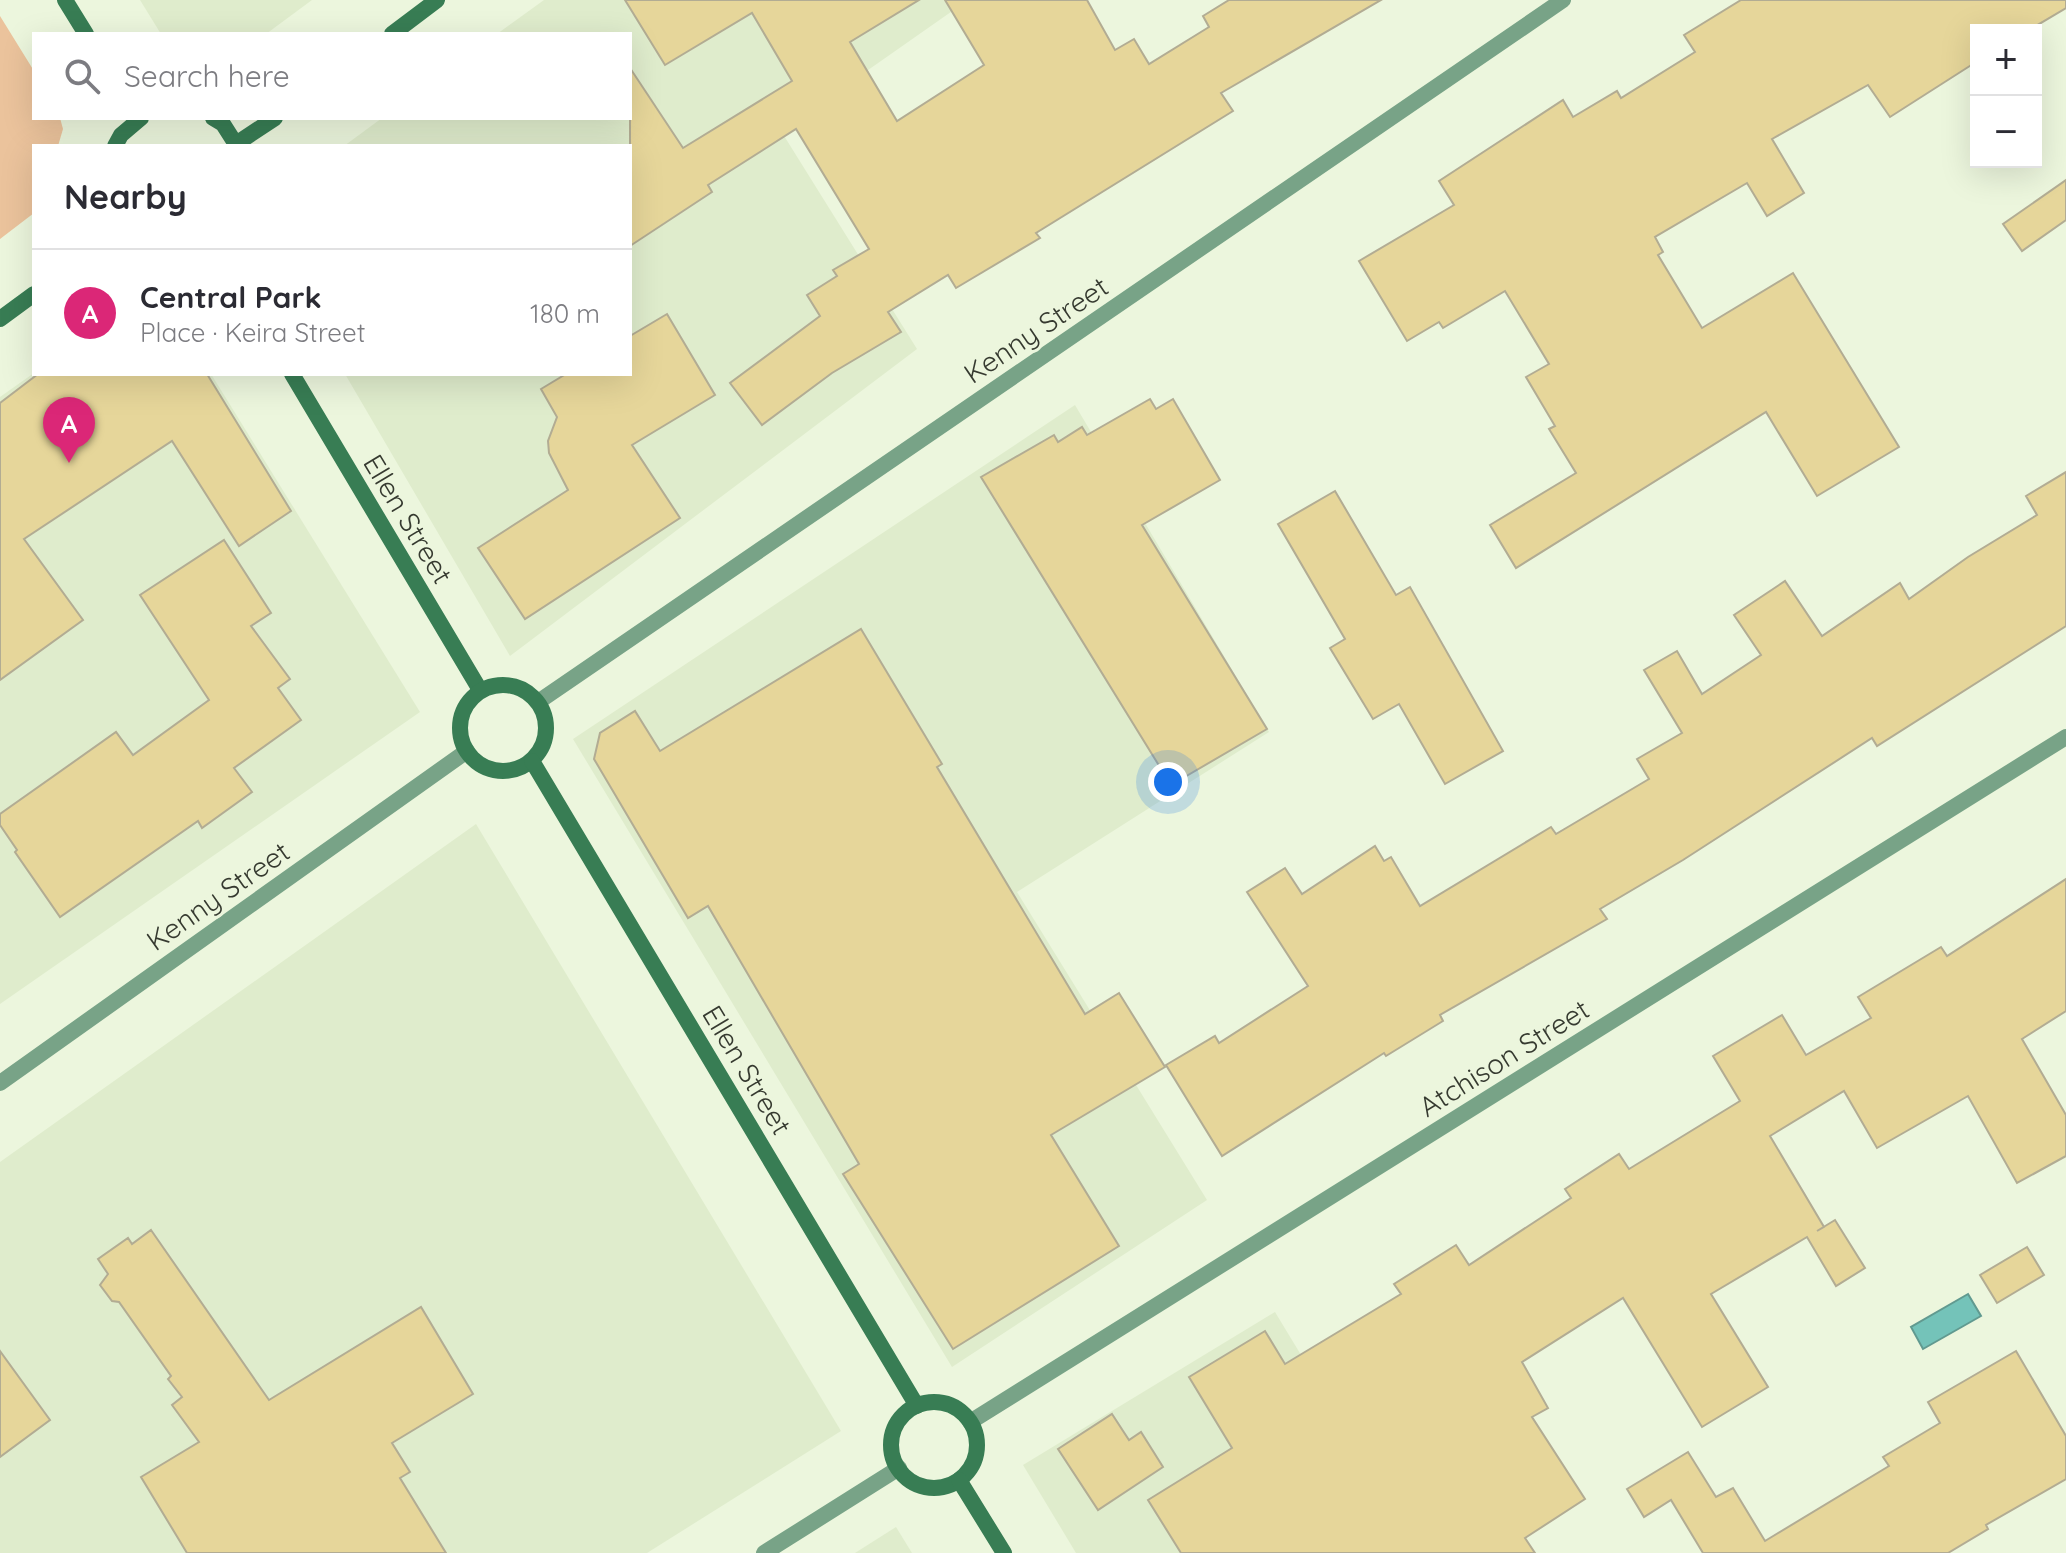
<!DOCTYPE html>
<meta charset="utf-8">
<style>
body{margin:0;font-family:Quicksand,sans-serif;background:#f2f2f3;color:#2b2b33}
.controls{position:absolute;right:24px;top:24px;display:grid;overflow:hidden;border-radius:0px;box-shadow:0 8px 32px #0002}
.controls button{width:72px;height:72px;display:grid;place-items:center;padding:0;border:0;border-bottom:2px solid #e1e1e2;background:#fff;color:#2b2b33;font:40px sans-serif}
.you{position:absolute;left:1168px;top:782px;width:28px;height:28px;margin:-20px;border:6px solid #fff;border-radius:50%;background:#1a73e8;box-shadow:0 0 0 12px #1a73e833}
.badge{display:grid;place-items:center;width:52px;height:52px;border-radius:50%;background:#db2777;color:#fff;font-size:26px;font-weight:700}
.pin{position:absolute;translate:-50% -66px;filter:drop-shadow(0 2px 4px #0008)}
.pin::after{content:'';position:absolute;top:42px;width:28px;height:24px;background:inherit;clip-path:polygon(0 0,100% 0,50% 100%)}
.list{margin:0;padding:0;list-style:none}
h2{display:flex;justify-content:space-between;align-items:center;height:104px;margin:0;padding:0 32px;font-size:34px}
h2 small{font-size:26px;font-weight:400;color:#7c7c81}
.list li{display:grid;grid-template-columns:52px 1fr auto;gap:24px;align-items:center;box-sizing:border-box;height:128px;padding:0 32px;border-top:2px solid #e1e1e2}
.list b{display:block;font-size:30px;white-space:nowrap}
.list p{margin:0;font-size:26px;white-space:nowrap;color:#7c7c81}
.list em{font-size:26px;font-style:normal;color:#7c7c81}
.icon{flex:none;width:44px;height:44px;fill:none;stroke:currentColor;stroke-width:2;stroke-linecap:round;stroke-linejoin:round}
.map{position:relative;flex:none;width:2066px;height:1553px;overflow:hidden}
.search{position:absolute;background:#fff;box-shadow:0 8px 32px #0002;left:32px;top:32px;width:600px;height:88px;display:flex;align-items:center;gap:20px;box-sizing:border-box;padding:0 28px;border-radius:0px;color:#7c7c81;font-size:30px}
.panel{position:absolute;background:#fff;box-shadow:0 8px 32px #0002;left:32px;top:144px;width:600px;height:232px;border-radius:0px}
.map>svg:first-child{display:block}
.built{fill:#dfeccc}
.green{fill:#ebc39c}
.water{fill:#74c3b9;stroke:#619a90;stroke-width:2}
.building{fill:#e6d69a;stroke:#b2ac93;stroke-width:2}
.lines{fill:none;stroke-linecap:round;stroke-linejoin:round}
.street{stroke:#78a387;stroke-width:16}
.secondary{stroke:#387d54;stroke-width:16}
.labels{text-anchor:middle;stroke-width:6;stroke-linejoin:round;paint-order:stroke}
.street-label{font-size:28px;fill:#363a30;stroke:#ecf6dd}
</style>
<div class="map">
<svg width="2066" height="1553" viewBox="0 0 2066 1553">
<rect width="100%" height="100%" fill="#ecf6dd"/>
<g class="built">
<path d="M 140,0 L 312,0 L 266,34 L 161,34 Z"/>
<path d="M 544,0 L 968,0 L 781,131 L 917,349 L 510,656 L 345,374 L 630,374 L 630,146 L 344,146 L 382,118 L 630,118 L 630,34 L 497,34 Z"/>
<path d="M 34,373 L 211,374 L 420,712 L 0,1004 L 0,397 Z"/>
<path d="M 1075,405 L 1269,732 L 1017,892 L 1207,1200 L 952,1367 L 573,739 Z"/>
<path d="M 476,824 L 841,1431 L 647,1553 L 0,1553 L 0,1162 Z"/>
<path d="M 1275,1312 L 1421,1553 L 1076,1553 L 1023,1465 Z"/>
<path d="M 896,1527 L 912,1553 L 855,1553 Z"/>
</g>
<path class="green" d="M 0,16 L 34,71 L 34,118 L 60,118 L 63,129 L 58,146 L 34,146 L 34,213 L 0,239 Z"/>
<path class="water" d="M 1968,1294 L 1981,1316 L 1923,1349 L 1911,1327 Z"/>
<g class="building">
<path d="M 625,0 L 919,0 L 850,42 L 897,121 L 984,65 L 945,0 L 1087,0 L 1115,50 L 1134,39 L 1149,64 L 1209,27 L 1203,16 L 1229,0 L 1381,0 L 1221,93 L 1233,111 L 1036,233 L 1040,238 L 956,288 L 948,275 L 888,312 L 901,332 L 832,373 L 762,425 L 730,383 L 820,316 L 807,295 L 837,276 L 833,270 L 869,249 L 796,129 L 708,185 L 712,192 L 630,246 L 630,68 L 683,148 L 792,81 L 752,13 L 665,65 Z"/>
<path d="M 1741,0 L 2066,0 L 2066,8 L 2029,30 L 1976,30 L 1976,62 L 1890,117 L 1868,85 L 1772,139 L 1804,193 L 1767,216 L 1747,183 L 1655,237 L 1663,252 L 1658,255 L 1702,328 L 1793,273 L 1899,447 L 1817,496 L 1766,412 L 1516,568 L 1490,525 L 1576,473 L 1549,429 L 1555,426 L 1526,377 L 1549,364 L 1505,291 L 1443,328 L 1439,322 L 1407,341 L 1359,261 L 1454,205 L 1439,181 L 1563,100 L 1573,117 L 1617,91 L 1621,98 L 1695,52 L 1684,35 Z"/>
<path d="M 2066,180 L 2066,220 L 2022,251 L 2003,224 Z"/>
<path d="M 667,314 L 715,395 L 632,445 L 680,518 L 525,619 L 478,548 L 568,490 L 549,453 L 548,441 L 557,417 L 541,389 L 566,374 L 630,374 L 630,336 Z"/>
<path d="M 38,374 L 207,374 L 291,511 L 239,546 L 172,441 L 24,539 L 83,620 L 0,680 L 0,403 Z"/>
<path d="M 1150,399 L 1156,409 L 1173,399 L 1220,480 L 1142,525 L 1267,729 L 1171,785 L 981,477 L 1054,435 L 1058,442 L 1082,427 L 1087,435 Z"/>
<path d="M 2066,472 L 2066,626 L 1877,746 L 1872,738 L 1683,860 L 1600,909 L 1607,919 L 1440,1015 L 1443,1021 L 1386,1056 L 1384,1053 L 1222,1156 L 1166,1065 L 1215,1036 L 1219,1043 L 1308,986 L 1247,892 L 1285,868 L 1302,894 L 1375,846 L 1384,861 L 1391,857 L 1420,906 L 1551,827 L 1556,834 L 1649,779 L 1637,759 L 1682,733 L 1644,670 L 1677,651 L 1702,694 L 1761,655 L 1734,615 L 1785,581 L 1822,636 L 1900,583 L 1909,599 L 1968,557 L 2037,515 L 2026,496 Z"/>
<path d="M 1335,491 L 1396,595 L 1410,587 L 1503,751 L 1445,784 L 1399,704 L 1373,719 L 1330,648 L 1345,639 L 1278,524 Z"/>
<path d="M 224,540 L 271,613 L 251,626 L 290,679 L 278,688 L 301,720 L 234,768 L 252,792 L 202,828 L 198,821 L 60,917 L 15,852 L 17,850 L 0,825 L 0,814 L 116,732 L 133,755 L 209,700 L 140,595 Z"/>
<path d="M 861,629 L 942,764 L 937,767 L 1085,1014 L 1119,993 L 1165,1067 L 1051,1135 L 1119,1246 L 953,1349 L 843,1174 L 859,1164 L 708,906 L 688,918 L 594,759 L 600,733 L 635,711 L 660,751 Z"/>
<path d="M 2066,879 L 2066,1011 L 2022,1039 L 2066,1115 L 2066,1156 L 2017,1183 L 1968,1096 L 1877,1148 L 1844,1091 L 1770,1136 L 1824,1227 L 1817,1231 L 1835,1220 L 1865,1268 L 1836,1286 L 1807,1237 L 1711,1294 L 1768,1387 L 1702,1427 L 1623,1298 L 1522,1362 L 1548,1408 L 1532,1417 L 1585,1499 L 1525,1538 L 1535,1553 L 1181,1553 L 1148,1500 L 1232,1448 L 1189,1377 L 1265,1331 L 1285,1364 L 1401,1294 L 1394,1284 L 1456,1245 L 1469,1265 L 1571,1198 L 1565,1189 L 1619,1154 L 1629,1169 L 1740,1101 L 1713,1056 L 1782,1015 L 1806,1055 L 1871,1018 L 1858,997 L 1941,947 L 1947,956 Z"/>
<path d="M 151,1230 L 269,1400 L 421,1307 L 473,1394 L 392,1443 L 410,1472 L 400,1478 L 446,1553 L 187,1553 L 141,1477 L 199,1442 L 172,1405 L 182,1397 L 168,1379 L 171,1376 L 119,1302 L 112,1301 L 100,1285 L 108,1274 L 98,1259 L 128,1238 L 132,1244 Z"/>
<path d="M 2027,1247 L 2044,1275 L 1997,1303 L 1980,1275 Z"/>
<path d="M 0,1351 L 50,1420 L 0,1457 Z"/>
<path d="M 2016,1351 L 2066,1436 L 2066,1479 L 1986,1525 L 1988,1529 L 1948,1553 L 1703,1553 L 1671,1500 L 1644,1517 L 1627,1489 L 1688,1452 L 1716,1497 L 1733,1488 L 1765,1541 L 1889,1466 L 1883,1457 L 1940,1423 L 1928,1402 Z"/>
<path d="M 1112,1414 L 1129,1440 L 1141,1432 L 1163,1467 L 1098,1510 L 1058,1449 Z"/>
</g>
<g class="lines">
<g class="street">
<path d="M 538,702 L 1563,0"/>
<path d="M 0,1083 L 467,751"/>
<path d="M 970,1422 L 2066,737"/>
<path d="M 764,1553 L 899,1468"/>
</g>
<g class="secondary">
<path d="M 65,0 L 86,34"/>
<path d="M 392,34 L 437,0"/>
<path d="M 213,118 L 223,124 L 237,146"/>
<path d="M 236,144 L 275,118"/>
<path d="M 115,146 L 121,135 L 141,118"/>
<path d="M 0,319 L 34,294"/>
<path d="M 292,374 L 480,690"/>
<circle cx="503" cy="728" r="43"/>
<path d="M 532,761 L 917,1406"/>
<circle cx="934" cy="1445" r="43"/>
<path d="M 959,1480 L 1004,1553"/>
</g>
</g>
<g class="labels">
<g class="street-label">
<text transform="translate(1036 330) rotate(-34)" y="10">Kenny Street</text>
<text transform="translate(408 519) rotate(59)" y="10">Ellen Street</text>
<text transform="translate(218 896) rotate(-35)" y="10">Kenny Street</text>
<text transform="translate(1504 1058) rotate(-32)" y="10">Atchison Street</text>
<text transform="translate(747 1070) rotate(59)" y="10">Ellen Street</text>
</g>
</g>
</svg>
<div class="controls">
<button>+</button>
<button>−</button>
</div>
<div class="you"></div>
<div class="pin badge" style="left:69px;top:463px">A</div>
<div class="search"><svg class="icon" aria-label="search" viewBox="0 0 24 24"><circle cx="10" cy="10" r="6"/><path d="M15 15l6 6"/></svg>Search here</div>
<section class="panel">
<h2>Nearby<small></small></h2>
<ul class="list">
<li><span class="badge">A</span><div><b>Central Park</b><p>Place · Keira Street</p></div><em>180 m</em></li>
</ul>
</section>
</div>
